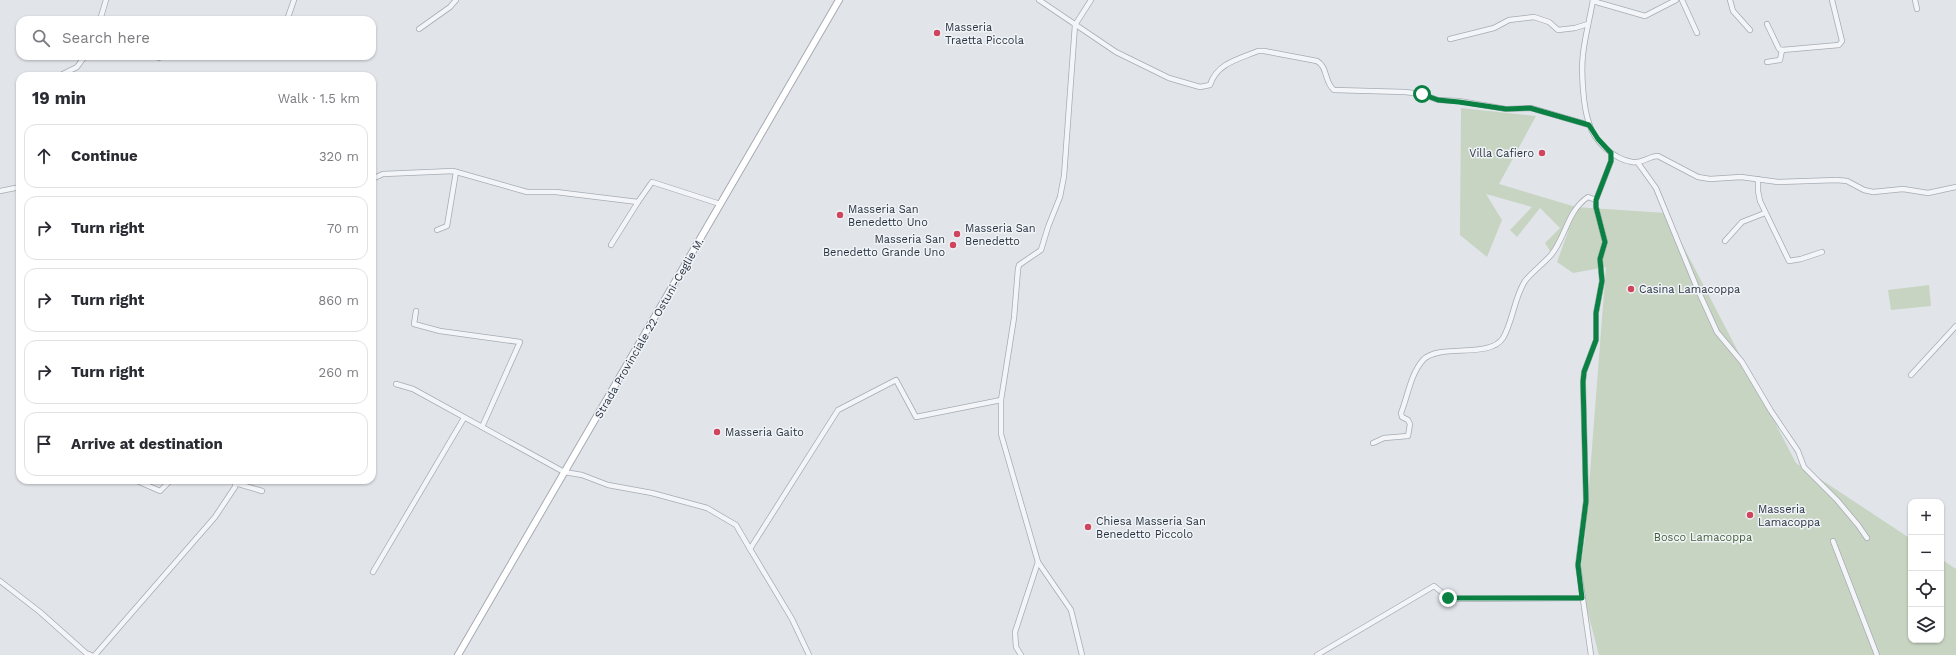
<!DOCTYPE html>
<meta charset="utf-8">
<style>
body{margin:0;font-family:"Work Sans",sans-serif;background:#f2f2f3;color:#2b2b33}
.controls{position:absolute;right:12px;bottom:12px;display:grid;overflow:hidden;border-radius:8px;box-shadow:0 1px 3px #0004}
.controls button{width:36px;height:36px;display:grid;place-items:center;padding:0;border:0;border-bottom:1px solid #e1e1e2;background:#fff;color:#2b2b33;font:20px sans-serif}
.stop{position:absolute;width:12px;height:12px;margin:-9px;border:3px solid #0b8043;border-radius:50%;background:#fff}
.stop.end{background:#0b8043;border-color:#fff;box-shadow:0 1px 4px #0008}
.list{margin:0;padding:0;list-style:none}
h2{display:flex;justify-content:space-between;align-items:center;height:52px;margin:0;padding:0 16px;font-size:17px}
h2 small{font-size:13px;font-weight:400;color:#7c7c81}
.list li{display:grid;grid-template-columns:26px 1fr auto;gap:12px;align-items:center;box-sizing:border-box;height:64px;margin:0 8px 8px;padding:0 8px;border:1px solid #e1e1e2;border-radius:12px}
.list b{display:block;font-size:15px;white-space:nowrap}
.list em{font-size:13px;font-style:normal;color:#7c7c81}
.icon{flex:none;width:22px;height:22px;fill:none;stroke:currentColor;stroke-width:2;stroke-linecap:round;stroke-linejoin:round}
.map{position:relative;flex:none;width:1956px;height:655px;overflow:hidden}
.search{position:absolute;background:#fff;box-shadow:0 1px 3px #0004;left:16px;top:16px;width:360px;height:44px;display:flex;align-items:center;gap:10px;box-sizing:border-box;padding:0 14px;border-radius:12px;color:#7c7c81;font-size:15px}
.panel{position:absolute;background:#fff;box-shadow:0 1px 3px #0004;left:16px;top:72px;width:360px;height:412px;border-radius:12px}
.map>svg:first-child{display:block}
.green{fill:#c7d4c2}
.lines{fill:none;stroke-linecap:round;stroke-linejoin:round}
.street-casing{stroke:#a6acb4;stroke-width:6}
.secondary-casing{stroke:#a6acb4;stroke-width:8}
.street{stroke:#f4f5f8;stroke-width:4.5}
.secondary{stroke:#fff;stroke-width:6}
.route{stroke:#0b8043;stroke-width:5}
.poi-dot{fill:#d0455e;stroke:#f1f4f7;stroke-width:1.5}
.labels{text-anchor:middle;stroke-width:3;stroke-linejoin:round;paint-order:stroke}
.poi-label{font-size:11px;fill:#293342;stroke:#f1f4f7;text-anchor:start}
.street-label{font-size:11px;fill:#293342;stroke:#f1f4f7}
.park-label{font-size:11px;fill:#3f5e36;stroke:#f1f4f7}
</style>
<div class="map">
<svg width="1956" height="655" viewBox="0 0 1956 655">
<rect width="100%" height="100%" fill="#e1e5ea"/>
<g class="green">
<path d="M 1461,108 L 1536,116 L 1499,184 L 1576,207 L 1666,213 L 1796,463 L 1911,539 L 1911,640 L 1941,640 L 1941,559 L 1956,569 L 1956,655 L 1599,655 L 1579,579 L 1585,538 L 1606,267 L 1573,273 L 1557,262 L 1569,229 L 1552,254 L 1545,243 L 1560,228 L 1540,208 L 1517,237 L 1510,230 L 1532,207 L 1486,194 L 1502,220 L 1487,257 L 1460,235 Z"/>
<path d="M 1929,285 L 1931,306 L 1891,310 L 1888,290 Z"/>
</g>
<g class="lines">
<defs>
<g id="street">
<path d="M 1039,0 L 1116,52 L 1169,78 L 1200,87 L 1210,85 C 1217,63 1239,59 1258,51 L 1264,51 L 1317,61 C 1328,67 1324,82 1334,90 L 1405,92 L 1422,94 L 1438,100 L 1459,101 L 1506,109 L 1531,108 L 1589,125"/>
<path d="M 1593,0 C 1590,18 1585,36 1583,54 C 1581,71 1583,107 1589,123 C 1594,142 1614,159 1632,162 C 1642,164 1649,156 1658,156 L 1698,177 L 1710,179 L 1741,177 L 1778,182 L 1837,180 L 1847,181 L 1864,190 L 1873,192 L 1903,189 L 1928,193 L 1956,187"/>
<path d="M 1682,0 L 1697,33"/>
<path d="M 1730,0 L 1733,11 L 1750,30"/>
<path d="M 1915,0 L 1917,9"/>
<path d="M 1593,1 L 1645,16 L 1676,0"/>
<path d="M 100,20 L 106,0"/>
<path d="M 287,20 L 294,0"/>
<path d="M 1767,24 L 1779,49 L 1782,50 L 1839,45 L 1842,41 L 1832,0"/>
<path d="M 419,29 L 450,7 L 456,0"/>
<path d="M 1450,39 L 1494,28 L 1509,20 L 1534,17 L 1549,22 L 1558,30 L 1575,28 L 1588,24"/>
<path d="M 155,56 L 159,58"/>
<path d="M 1767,62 L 1780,60 L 1782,50"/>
<path d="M 59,76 L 77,67 L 85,56"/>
<path d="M 1638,163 L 1656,188 L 1697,288 L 1717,332 L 1742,362 L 1771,411 L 1798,451 L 1804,467 L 1837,500 L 1858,525 L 1867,538"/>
<path d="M 372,179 L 383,174 L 453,171 L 527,192 L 556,192 L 638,202 L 652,182 L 720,204"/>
<path d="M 1758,179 L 1758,191 L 1760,201 L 1789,261 L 1801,259 L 1822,252"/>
<path d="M 0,191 L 20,187"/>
<path d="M 437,230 L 447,226 L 456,172"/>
<path d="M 1725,241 L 1742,222 L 1765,213"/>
<path d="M 611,245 L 638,202"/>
<path d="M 416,311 L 414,324 L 440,331 L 520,342 L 482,427"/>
<path d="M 1911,375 L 1956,326"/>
<path d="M 396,384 L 413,389 L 564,472 L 582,475 L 608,485 L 652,493 L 707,508 L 736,525 L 750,549 L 838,410 L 896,380 L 916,417 L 1001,400"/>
<path d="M 1373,443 L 1384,438 L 1408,436 L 1410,424 L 1408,420 L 1402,417 L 1401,413 C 1408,396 1410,375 1423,360 C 1439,343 1490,359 1503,338 C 1513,321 1514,298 1525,281 C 1532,272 1543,264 1551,255 C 1566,237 1567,211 1588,197 L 1596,200"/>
<path d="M 135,480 L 160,491 L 171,480"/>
<path d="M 235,483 L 262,491"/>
<path d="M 1833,541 L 1877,655"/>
<path d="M 750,549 L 792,619 L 809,655"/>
<path d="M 1038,562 L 1071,610 L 1082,655"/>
<path d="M 373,572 L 464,418"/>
<path d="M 0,581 L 40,612 L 86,653 L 91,655"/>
<path d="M 95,655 L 215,517 L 235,487 L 235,480"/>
<path d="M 1021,655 L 1016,647 L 1015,632 L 1038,562 L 1001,434 L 1001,400 L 1014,318 L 1018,269 L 1019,265 L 1041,250 L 1048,227 L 1060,197 L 1064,176 L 1075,25 L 1091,0"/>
<path d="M 1317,655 L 1434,586 L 1450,599 L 1582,598"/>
<path d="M 1591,655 L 1578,565 L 1586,501 L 1583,382 L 1584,372 L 1596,340 L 1596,313 L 1602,281 L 1600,259 L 1605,242 L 1596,207 L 1596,200 L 1611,161 L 1611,153"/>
</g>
<path id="secondary" d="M 458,655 L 839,0"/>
</defs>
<use href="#street" class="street-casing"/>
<use href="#secondary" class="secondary-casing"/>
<use href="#street" class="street"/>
<use href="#secondary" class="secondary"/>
</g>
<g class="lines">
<path class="route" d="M 1422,94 L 1438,100 L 1459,102 L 1506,109 L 1530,108 L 1589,125 L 1598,139 L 1611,153 L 1611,161 L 1596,200 L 1596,207 L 1605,242 L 1600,259 L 1602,281 L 1596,313 L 1596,340 L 1584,372 L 1583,382 L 1586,501 L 1578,565 L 1582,598 L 1448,598"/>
</g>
<g class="poi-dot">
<circle cx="937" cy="33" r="4"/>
<circle cx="1542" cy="153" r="4"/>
<circle cx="840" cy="215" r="4"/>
<circle cx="957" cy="234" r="4"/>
<circle cx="953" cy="245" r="4"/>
<circle cx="1631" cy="289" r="4"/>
<circle cx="717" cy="432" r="4"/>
<circle cx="1750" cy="515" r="4"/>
<circle cx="1088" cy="527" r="4"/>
</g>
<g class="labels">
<g class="poi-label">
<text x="945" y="31">Masseria<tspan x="945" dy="13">Traetta Piccola</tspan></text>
<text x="1534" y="157" text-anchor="end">Villa Cafiero</text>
<text x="848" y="213">Masseria San<tspan x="848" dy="13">Benedetto Uno</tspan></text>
<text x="965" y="232">Masseria San<tspan x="965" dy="13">Benedetto</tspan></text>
<text x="945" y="243" text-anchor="end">Masseria San<tspan x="945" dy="13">Benedetto Grande Uno</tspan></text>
<text x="1639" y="293">Casina Lamacoppa</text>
<text x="725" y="436">Masseria Gaito</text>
<text x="1758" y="513">Masseria<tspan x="1758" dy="13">Lamacoppa</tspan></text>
<text x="1096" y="525">Chiesa Masseria San<tspan x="1096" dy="13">Benedetto Piccolo</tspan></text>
</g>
<g class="street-label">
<text transform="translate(649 328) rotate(-60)" y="4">Strada Provinciale 22 Ostuni-Ceglie M.</text>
</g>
<g class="park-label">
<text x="1703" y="541">Bosco Lamacoppa</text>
</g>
</g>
</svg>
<div class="controls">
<button>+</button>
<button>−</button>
<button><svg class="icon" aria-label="locate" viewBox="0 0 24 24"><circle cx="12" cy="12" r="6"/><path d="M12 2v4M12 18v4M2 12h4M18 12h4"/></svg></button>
<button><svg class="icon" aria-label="layers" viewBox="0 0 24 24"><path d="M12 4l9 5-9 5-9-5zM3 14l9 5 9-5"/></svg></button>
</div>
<div class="stop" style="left:1422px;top:94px"></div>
<div class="stop end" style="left:1448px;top:598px"></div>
<div class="search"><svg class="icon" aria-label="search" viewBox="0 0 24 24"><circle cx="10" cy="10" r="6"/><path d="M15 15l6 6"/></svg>Search here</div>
<section class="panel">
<h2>19 min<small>Walk · 1.5 km</small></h2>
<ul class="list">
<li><svg class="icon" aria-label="ahead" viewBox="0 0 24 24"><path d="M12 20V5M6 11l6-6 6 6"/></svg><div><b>Continue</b></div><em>320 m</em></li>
<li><svg class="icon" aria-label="right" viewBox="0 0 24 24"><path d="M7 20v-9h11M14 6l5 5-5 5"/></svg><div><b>Turn right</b></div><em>70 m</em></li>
<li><svg class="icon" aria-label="right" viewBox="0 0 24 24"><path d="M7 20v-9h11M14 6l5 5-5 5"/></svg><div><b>Turn right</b></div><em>860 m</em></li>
<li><svg class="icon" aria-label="right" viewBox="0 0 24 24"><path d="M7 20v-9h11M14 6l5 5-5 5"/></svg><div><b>Turn right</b></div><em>260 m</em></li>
<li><svg class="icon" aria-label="arrive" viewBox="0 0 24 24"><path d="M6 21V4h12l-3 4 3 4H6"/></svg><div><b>Arrive at destination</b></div></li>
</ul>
</section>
</div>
